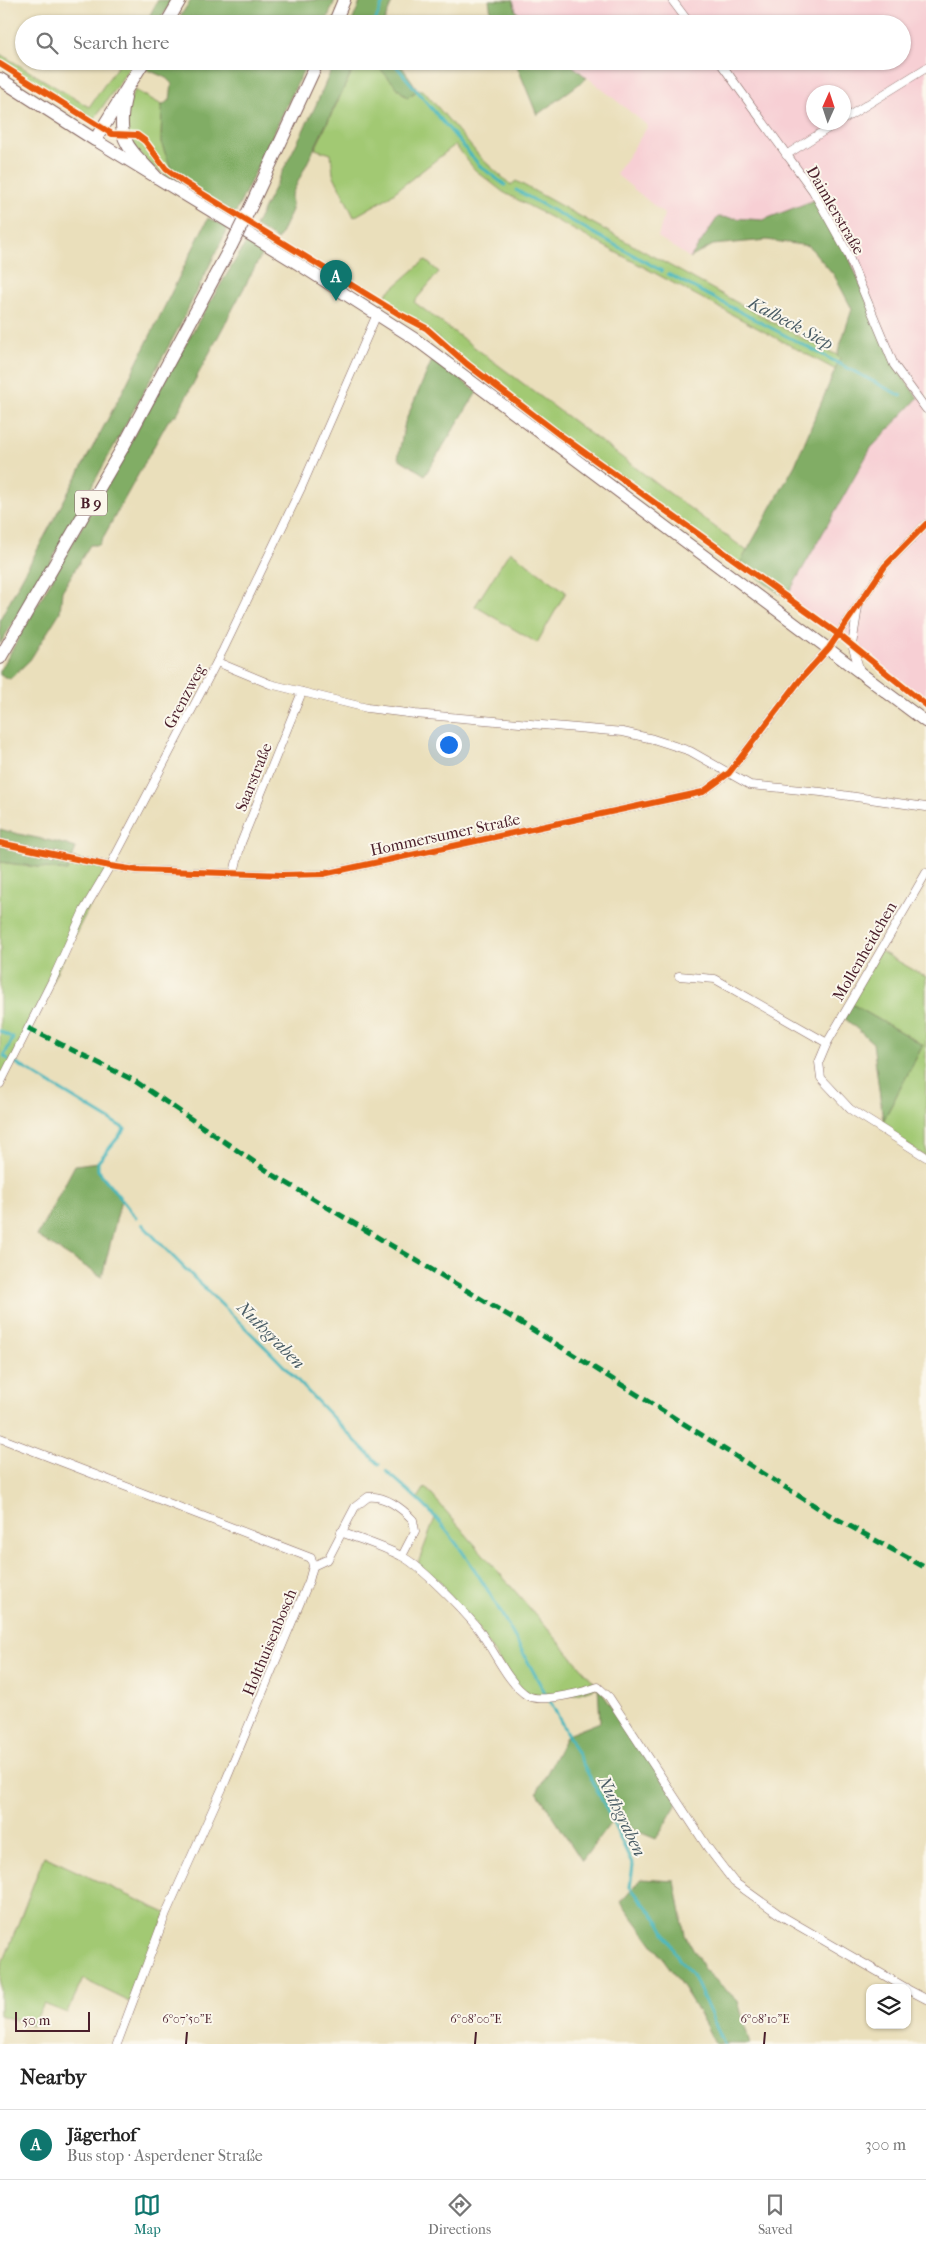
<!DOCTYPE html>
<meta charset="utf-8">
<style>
body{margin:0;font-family:"IM FELL French Canon",serif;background:#f6f6f6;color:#222}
.controls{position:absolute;right:15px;bottom:15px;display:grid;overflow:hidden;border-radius:10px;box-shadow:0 1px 4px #0004}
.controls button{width:45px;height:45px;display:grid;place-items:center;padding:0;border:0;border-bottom:1px solid #e0e0e0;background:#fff;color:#222;font:25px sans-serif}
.compass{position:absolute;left:806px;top:85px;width:45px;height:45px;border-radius:50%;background:#fff;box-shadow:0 1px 4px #0004;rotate:3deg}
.scale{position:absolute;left:15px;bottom:12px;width:75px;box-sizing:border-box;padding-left:5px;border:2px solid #4a1f2b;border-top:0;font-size:14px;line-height:18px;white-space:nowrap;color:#4a1f2b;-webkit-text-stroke:4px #fbf7ec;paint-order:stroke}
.you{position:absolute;left:448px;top:744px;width:18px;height:18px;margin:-12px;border:4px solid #fff;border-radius:50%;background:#1a73e8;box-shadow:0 0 0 8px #1a73e833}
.badge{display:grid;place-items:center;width:32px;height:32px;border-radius:50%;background:#0f766e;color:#fff;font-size:16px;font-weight:700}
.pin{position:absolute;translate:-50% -41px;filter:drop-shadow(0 1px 2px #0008)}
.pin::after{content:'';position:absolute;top:26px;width:18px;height:15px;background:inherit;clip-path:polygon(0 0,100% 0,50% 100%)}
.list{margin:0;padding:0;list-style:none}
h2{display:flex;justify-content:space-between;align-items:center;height:65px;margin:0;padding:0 20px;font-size:21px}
h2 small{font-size:16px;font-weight:400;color:#767676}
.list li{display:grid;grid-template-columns:32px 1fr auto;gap:15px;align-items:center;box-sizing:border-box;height:70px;padding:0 20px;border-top:1px solid #e0e0e0}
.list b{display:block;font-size:19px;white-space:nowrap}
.list p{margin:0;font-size:16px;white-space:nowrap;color:#767676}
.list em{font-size:16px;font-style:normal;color:#767676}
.icon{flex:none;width:28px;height:28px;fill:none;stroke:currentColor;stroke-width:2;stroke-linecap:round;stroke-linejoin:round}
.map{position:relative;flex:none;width:926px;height:2044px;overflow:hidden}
.search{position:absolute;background:#fff;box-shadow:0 1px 4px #0004;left:15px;right:15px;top:15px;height:55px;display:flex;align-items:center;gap:12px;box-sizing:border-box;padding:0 18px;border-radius:28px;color:#767676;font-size:19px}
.sheet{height:135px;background:#fff}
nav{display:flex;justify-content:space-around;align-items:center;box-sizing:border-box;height:70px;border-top:1px solid #e0e0e0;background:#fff;font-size:14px;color:#767676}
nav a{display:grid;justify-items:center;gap:2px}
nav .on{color:#0f766e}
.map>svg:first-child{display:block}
.built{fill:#f7cfd4;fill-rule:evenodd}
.green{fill:#a2c973;stroke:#76744f}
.forest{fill:#81ad65;stroke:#666648}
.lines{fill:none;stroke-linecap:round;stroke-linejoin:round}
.stream{stroke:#47b7bd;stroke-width:3}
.street-casing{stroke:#82625d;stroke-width:9}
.secondary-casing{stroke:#82625d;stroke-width:13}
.primary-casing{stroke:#82625d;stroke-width:14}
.street{stroke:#fff;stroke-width:8}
.secondary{stroke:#fff;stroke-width:11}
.primary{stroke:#fff;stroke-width:12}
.primary-bridge-casing{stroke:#82625d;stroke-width:14;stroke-linecap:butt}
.primary-bridge{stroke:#fff;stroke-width:12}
.quiet{stroke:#00873e;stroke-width:5;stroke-dasharray:10 5;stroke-linecap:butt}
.cycleway-casing{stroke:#fbf7ec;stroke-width:9}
.cycleway{stroke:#e8590c;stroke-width:6}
.ticks{fill:none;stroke:#4a1f2b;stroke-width:2}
.labels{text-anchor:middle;stroke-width:4;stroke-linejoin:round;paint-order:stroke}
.shield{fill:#fbf7ec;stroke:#7f6065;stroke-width:1}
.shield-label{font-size:15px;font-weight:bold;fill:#4a1f2b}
.street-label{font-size:16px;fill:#4a1f2b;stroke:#fbf7ec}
.water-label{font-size:18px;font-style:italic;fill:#495c65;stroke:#fbf7ec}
.ticks-label{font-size:12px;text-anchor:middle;fill:#4a1f2b;stroke:#fbf7ec;stroke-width:4;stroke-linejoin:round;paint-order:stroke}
</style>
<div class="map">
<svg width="926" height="2044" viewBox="0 0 926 2044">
<rect width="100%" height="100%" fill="#fbf7ec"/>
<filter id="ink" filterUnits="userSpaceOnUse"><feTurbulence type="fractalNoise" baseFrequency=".02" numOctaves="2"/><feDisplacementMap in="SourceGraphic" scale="10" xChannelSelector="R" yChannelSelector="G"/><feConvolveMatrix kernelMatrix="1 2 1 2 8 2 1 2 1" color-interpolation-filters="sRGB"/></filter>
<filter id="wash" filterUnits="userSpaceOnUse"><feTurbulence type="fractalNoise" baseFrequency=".0096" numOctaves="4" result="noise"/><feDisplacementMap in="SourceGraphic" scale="20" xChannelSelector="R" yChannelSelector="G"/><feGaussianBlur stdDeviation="1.12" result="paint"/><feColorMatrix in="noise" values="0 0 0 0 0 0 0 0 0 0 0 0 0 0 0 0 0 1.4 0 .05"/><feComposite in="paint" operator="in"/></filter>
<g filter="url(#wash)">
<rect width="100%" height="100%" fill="#eadfbb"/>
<path class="built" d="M 513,0 L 926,0 L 926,705 L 838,634 L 786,598 L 871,448 L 918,398 L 877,326 L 817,199 L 763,220 L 718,217 L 690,258 L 658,237 L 664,214 L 616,174 L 648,126 L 567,61 L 902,61 L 902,24 L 529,24 L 516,11 ZM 814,92 L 844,92 L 844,122 L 814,122 Z"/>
<g class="green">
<path d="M 0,54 L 89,107 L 121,61 L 134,61 L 92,122 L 0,62 Z"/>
<path d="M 357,61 L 373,61 L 407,98 L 418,90 L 423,90 L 482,159 L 511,185 L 516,181 L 796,335 L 837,355 L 841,358 L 836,370 L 503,192 L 475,170 L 455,145 L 387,198 L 354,217 L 333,174 L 331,154 L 315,149 Z"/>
<path d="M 135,90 L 162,105 L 161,142 L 173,174 L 235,214 L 233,218 L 194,195 L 147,162 L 127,138 L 127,106 Z"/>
<path d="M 425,260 L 439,272 L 414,302 L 747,551 L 739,565 L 560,435 L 467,364 L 426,328 L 382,303 L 387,293 Z"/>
<path d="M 510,551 L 566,592 L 537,643 L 475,606 Z"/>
<path d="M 72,858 L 110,866 L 0,1084 L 0,862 L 67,871 Z"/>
<path d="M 880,951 L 926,977 L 926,1157 L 885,1130 L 883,1121 L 923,1045 L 850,1003 Z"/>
<path d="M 425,1487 L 598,1687 L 577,1694 L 529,1697 L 517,1687 L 476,1626 L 417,1566 L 435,1518 L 417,1500 Z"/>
<path d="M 44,1856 L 166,1913 L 132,2003 L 83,1979 L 67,2013 L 44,2004 L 32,2026 L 0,2015 L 0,1971 Z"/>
</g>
<g class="forest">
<path d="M 158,0 L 172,0 L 158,24 L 145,24 Z"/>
<path d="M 191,0 L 335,0 L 325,24 L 175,24 Z"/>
<path d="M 361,0 L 393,0 L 383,24 L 351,24 Z"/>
<path d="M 489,0 L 513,0 L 516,11 L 529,24 L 495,24 L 492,19 Z"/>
<path d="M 151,61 L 308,61 L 235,214 L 173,174 L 161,142 L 162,105 L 170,100 L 172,84 L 166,78 L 146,69 Z"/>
<path d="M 335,61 L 357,61 L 291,196 L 292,210 L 278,240 L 255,226 L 315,107 Z"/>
<path d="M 373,61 L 398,61 L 418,90 L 407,98 Z"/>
<path d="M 515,61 L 567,61 L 587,78 L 537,115 Z"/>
<path d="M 817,199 L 846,250 L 894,365 L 918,398 L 871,448 L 786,598 L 739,565 L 795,465 L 840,358 L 837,355 L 852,309 L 834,275 L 809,246 L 767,240 L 713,245 L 690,258 L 718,217 L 763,220 Z"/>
<path d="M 208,218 L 228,228 L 178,329 L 50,563 L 0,644 L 0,619 L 125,387 Z"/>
<path d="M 247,241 L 263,252 L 177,414 L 168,421 L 99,545 L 90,545 L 62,591 L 60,612 L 30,660 L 10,679 L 0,675 L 0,671 L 201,317 Z"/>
<path d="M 433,358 L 477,392 L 425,475 L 398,458 L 405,422 Z"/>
<path d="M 0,829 C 25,837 51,839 76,848 L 67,871 L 0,862 Z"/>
<path d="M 850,1003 L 923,1045 L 883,1121 L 873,1043 L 842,1016 Z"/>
<path d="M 98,1162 L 98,1170 L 121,1200 L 102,1277 L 37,1236 L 75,1165 Z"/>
<path d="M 598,1687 L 678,1802 L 656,1839 L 612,1821 L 582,1861 L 537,1792 L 567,1735 L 600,1722 Z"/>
<path d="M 641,1879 L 675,1881 L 685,1935 L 704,1969 L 738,2001 L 750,2044 L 715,2044 C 691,1992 655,1948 621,1902 Z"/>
</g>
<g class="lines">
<g class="stream">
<path d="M 374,24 L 384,0"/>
<path d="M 392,61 L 480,166 L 505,185"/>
<path d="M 516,190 L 662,271"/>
<path d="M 668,274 L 901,396"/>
<path d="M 0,1031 L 13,1038 L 4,1056 L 8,1059"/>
<path d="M 14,1062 L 125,1129 L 98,1162 L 98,1170 L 136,1218"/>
<path d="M 142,1224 C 185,1271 231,1313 275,1357 C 310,1393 343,1430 379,1464"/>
<path d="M 386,1471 C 403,1486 421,1501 436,1518 C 481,1570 512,1633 545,1693"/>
<path d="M 550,1701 L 604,1804 L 633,1865 L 630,1887 L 660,1923 L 680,1961 L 694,1977 L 724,2044"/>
</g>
</g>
</g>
<g filter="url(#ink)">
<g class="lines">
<defs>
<g id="street">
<path d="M 672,0 L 690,24"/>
<path d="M 719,61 L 813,191 L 846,250 L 894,365 L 926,409"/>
<path d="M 844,119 L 926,68"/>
<path d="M 786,155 L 838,122"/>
<path d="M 858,607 L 852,645 L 860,671"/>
<path d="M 217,662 L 270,684 L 367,708 L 415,714 L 623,732 L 653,739 L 690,751 L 750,785 L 821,792 L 926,807"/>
<path d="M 0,843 L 110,866 L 136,870 L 283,875 L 323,874 L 703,792 L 729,773 L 800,680 L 829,648 L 885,566 L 926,524"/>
<path d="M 234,873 L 241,843 L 302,692"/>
<path d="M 926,873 L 827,1043 L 819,1062 L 821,1078 L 850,1109 L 926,1157"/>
<path d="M 679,976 L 715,979 L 827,1043"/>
<path d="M 0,1084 L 52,981 L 84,910 L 110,866 L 223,650 L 302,486 L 377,314"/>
<path d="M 0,1438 L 311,1558 L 313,1566 L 309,1581 L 226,1780 L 166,1913 L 117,2044"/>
<path d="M 341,1532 C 361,1540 382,1546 401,1556 C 419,1564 462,1609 476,1626 C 491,1644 508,1685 528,1696 C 541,1703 584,1692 598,1687 L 609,1697 L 708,1848 L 734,1882 L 780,1915 L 906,1988"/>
<path d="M 313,1566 L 328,1559 L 355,1507 L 368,1497 C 384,1495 402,1508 413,1520 L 415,1531 L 402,1556"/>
<path d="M 907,1989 L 926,1999"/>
</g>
<path id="secondary" d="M 95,140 L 298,264 L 415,339 L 926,722"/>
<g id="primary">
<path d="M 166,24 L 180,0"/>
<path d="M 334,24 L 344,0"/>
<path d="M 0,79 L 95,140 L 144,61"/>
<path d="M 125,98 C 115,141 129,148 156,177"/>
<path d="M 251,206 L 318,61"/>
<path d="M 0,658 L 123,447 L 231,246"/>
</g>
</defs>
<use href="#street" class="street-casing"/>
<use href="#secondary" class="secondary-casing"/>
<use href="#primary" class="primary-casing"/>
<use href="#street" class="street"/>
<use href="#secondary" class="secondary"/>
<use href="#primary" class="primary"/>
<defs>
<path id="primary-bridge" d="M 231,246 L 251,206"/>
</defs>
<use href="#primary-bridge" class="primary-bridge-casing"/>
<use href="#primary-bridge" class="primary-bridge"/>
<path class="quiet" d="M 28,1028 L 135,1081 L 275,1176 L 553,1342 L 828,1514 L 926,1568"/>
<defs>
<g id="cycleway">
<path d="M 0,64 L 112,134 L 137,135 L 145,141 L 166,169 L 185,183 L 399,314 L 426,328 L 467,364 L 560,435 L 838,634 L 926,705"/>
<path d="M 0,843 L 110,866 L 136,870 L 283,875 L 323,874 L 703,792 L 729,773 L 800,680 L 829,648 L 885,566 L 926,524"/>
</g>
</defs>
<use href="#cycleway" class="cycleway-casing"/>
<use href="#cycleway" class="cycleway"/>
</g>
</g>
<path class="ticks" d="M 186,2044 L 187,2032M 475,2044 L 476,2032M 764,2044 L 765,2032"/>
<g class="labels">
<rect class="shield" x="75" y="490.5" width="32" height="25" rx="4"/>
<g class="shield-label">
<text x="91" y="508">B 9</text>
</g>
<g class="street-label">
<text transform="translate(836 210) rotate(60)" y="6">Daimlerstraße</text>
<text transform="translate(184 696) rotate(-62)" y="6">Grenzweg</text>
<text transform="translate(253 777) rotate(-68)" y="6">Saarstraße</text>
<text transform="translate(445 834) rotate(-12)" y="6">Hommersumer Straße</text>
<text transform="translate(864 951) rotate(-60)" y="6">Mollenheidchen</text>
<text transform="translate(269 1642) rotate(-67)" y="6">Holthuisenbosch</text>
</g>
<g class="water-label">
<text transform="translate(791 323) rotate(28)" y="6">Kalbeck Siep</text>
<text transform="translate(271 1335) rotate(45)" y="6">Nuthgraben</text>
<text transform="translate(622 1816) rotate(64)" y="6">Nuthgraben</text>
</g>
</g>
<g class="ticks-label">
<text x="187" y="2023">6°07'50"E</text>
<text x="476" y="2023">6°08'00"E</text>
<text x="765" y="2023">6°08'10"E</text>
</g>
</svg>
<div class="controls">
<button><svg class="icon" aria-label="layers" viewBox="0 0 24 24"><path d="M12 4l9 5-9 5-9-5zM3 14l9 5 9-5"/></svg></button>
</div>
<svg class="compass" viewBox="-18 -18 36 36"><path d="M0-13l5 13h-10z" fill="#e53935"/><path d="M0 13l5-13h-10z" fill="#767676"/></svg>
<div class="scale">50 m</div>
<div class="you"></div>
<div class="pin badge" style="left:336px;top:301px">A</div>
<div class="search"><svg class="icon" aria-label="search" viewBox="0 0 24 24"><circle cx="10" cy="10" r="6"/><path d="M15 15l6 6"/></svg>Search here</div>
</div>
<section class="sheet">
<h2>Nearby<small></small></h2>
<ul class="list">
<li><span class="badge">A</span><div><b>Jägerhof</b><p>Bus stop · Asperdener Straße</p></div><em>300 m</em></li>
</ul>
</section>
<nav>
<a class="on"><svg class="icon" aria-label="map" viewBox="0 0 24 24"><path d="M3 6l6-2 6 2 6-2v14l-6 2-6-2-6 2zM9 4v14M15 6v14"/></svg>Map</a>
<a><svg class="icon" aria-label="directions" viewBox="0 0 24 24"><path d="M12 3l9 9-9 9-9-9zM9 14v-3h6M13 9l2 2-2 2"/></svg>Directions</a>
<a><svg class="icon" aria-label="saved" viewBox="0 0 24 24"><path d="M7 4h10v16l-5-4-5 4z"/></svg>Saved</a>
</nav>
